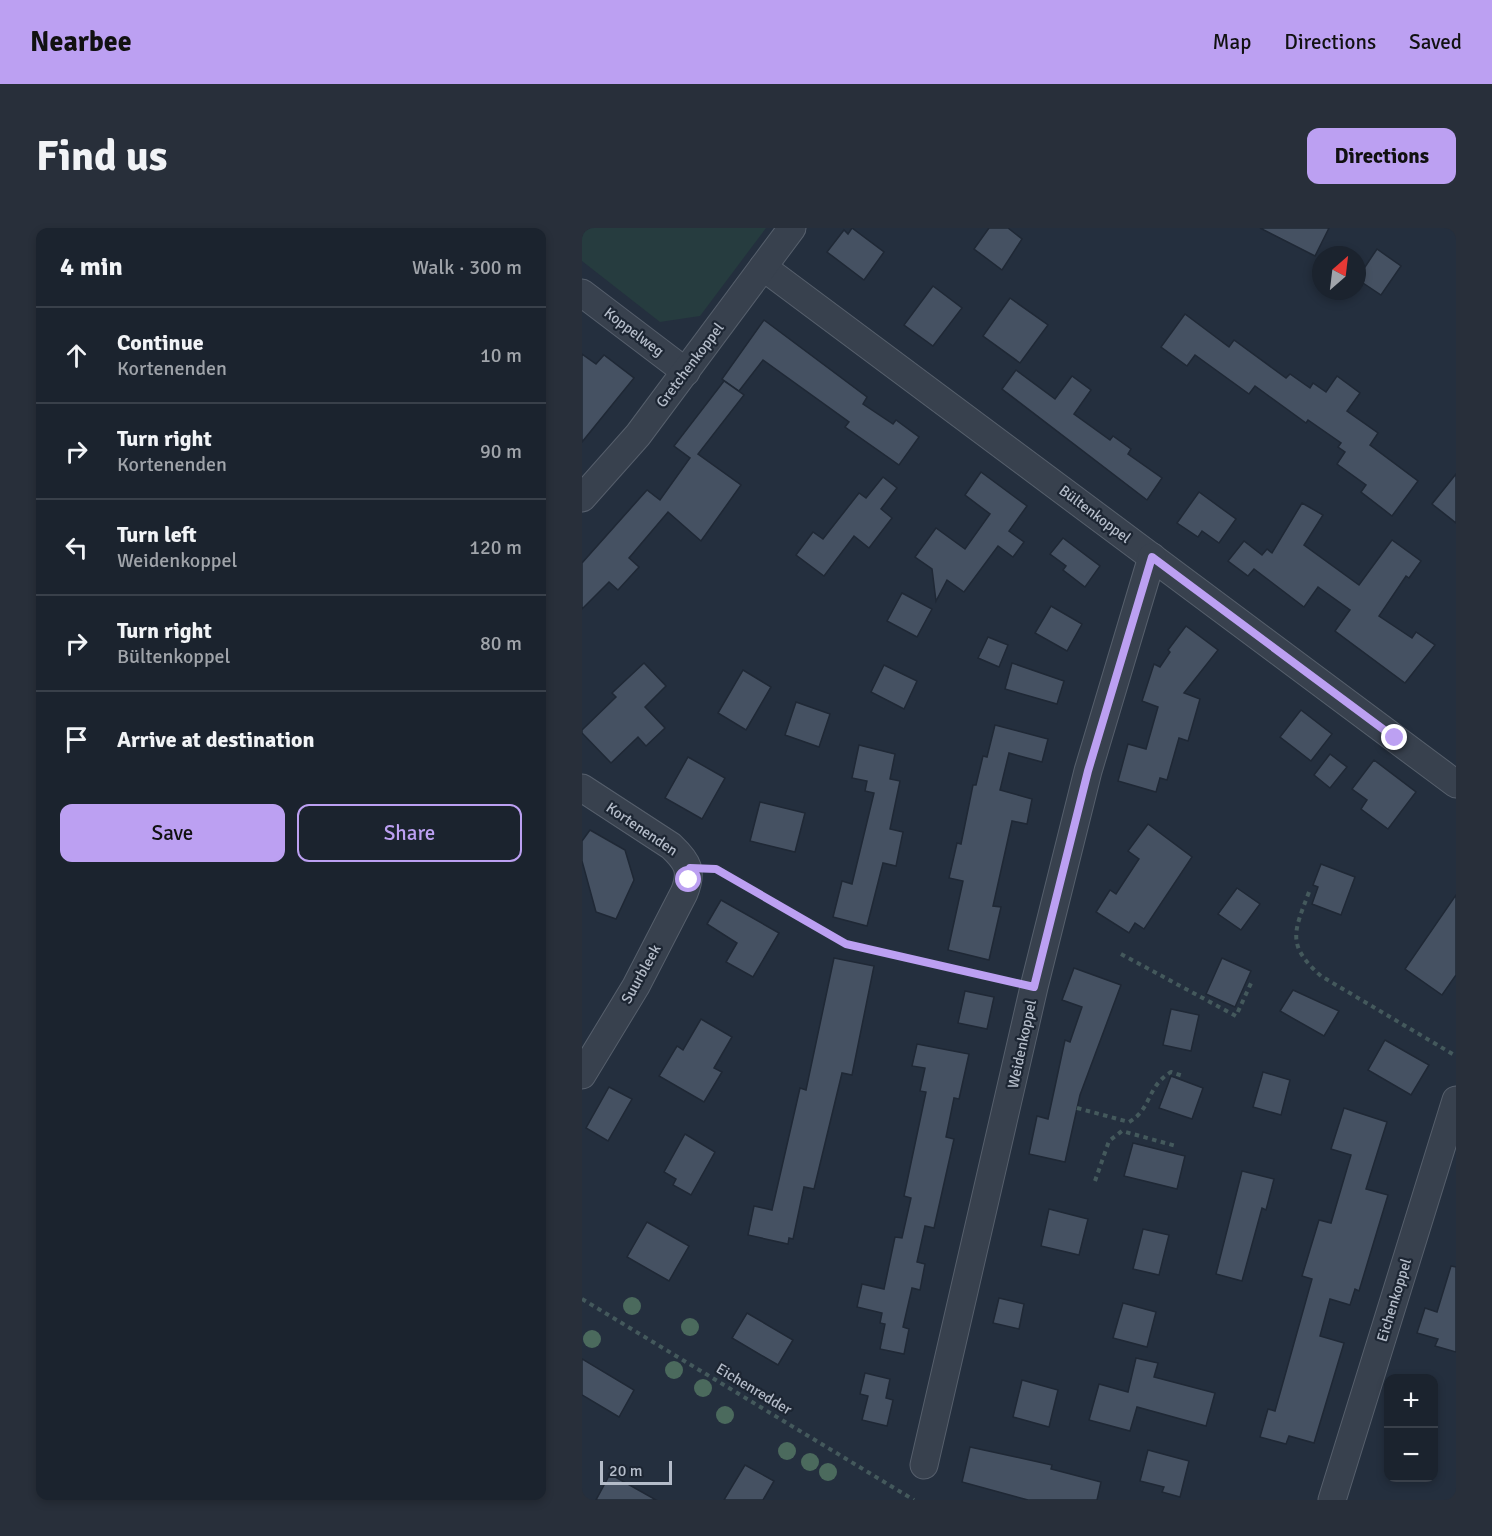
<!DOCTYPE html>
<meta charset="utf-8">
<style>
body{margin:0;font-family:Signika,sans-serif;background:#282f3a;color:#f1f3f6}
.controls{position:absolute;right:18px;bottom:18px;display:grid;overflow:hidden;border-radius:12px;box-shadow:0 3px 9px #0003}
.controls button{width:54px;height:54px;display:grid;place-items:center;padding:0;border:0;border-bottom:2px solid #39404a;background:#1b232e;color:#f1f3f6;font:30px sans-serif}
.compass{position:absolute;left:730px;top:18px;width:54px;height:54px;border-radius:50%;background:#1b232e;box-shadow:0 3px 9px #0003;rotate:28deg}
.scale{position:absolute;left:18px;bottom:15px;width:72px;box-sizing:border-box;padding-left:6px;border:3px solid #b4bcc9;border-top:0;font-size:16px;line-height:21px;white-space:nowrap;color:#b4bcc9;-webkit-text-stroke:4px #1d2633;paint-order:stroke}
.stop{position:absolute;width:18px;height:18px;margin:-14px;border:4px solid #bca0f2;border-radius:50%;background:#fff}
.stop.end{background:#bca0f2;border-color:#fff;box-shadow:0 2px 6px #0008}
.list{margin:0;padding:0;list-style:none}
h2{display:flex;justify-content:space-between;align-items:center;height:78px;margin:0;padding:0 24px;font-size:26px}
h2 small{font-size:20px;font-weight:400;color:#a0a4aa}
.list li{display:grid;grid-template-columns:39px 1fr auto;gap:18px;align-items:center;box-sizing:border-box;height:96px;padding:0 24px;border-top:2px solid #39404a}
.list b{display:block;font-size:22px;white-space:nowrap}
.list p{margin:0;font-size:20px;white-space:nowrap;color:#a0a4aa}
.list em{font-size:20px;font-style:normal;color:#a0a4aa}
.actions{display:flex;gap:12px;padding:18px 24px}
.actions a{flex:1;padding:14px 0;border:2px solid #bca0f2;border-radius:12px;text-align:center;font-size:21px;color:#bca0f2}
.actions .main{background:#bca0f2;color:#111}
.icon{flex:none;width:33px;height:33px;fill:none;stroke:currentColor;stroke-width:2;stroke-linecap:round;stroke-linejoin:round}
.map{position:relative;flex:none;width:874px;height:1272px;overflow:hidden;border-radius:12px}
header{display:flex;align-items:center;gap:36px;box-sizing:border-box;height:84px;padding:0 30px;background:#bca0f2;color:#111}
header strong{font-size:28px}
nav{display:flex;gap:33px;margin-inline-start:auto;font-size:21px}
.intro{display:flex;align-items:center;justify-content:space-between;box-sizing:border-box;height:144px;padding:0 36px}
h1{margin:0;font-size:42px}
.button{padding:15px 27px;border-radius:12px;background:#bca0f2;color:#111;font-size:21px;font-weight:700}
main{display:flex;gap:36px;padding:0 36px}
aside{flex:1;background:#1b232e;border-radius:12px;box-shadow:0 3px 9px #0003}
.map>svg:first-child{display:block}
.green{fill:#263c3f}
.building{fill:#455162;stroke:#1f2835;stroke-width:1.5}
.lines{fill:none;stroke-linecap:round;stroke-linejoin:round}
.minor-casing{stroke:#565f6c;stroke-width:29}
.path{stroke:#44595c;stroke-width:4;stroke-dasharray:4.5 4.5;stroke-linecap:butt}
.minor{stroke:#38414e;stroke-width:27}
.tree{fill:#4b6a5d}
.route{stroke:#bca0f2;stroke-width:8}
.labels{text-anchor:middle;stroke-width:4.5;stroke-linejoin:round;paint-order:stroke}
.street-label{font-size:15px;fill:#b4bcc9;stroke:#1d2633}
</style>
<header>
<strong>Nearbee</strong>
<nav><a>Map</a><a>Directions</a><a>Saved</a></nav>
</header>
<div class="intro"><h1>Find us</h1><a class="button">Directions</a></div>
<main>
<aside>
<h2>4 min<small>Walk · 300 m</small></h2>
<ul class="list">
<li><svg class="icon" aria-label="ahead" viewBox="0 0 24 24"><path d="M12 20V5M6 11l6-6 6 6"/></svg><div><b>Continue</b><p>Kortenenden</p></div><em>10 m</em></li>
<li><svg class="icon" aria-label="right" viewBox="0 0 24 24"><path d="M7 20v-9h11M14 6l5 5-5 5"/></svg><div><b>Turn right</b><p>Kortenenden</p></div><em>90 m</em></li>
<li><svg class="icon" aria-label="left" viewBox="0 0 24 24"><path d="M17 20v-9H6M10 6l-5 5 5 5"/></svg><div><b>Turn left</b><p>Weidenkoppel</p></div><em>120 m</em></li>
<li><svg class="icon" aria-label="right" viewBox="0 0 24 24"><path d="M7 20v-9h11M14 6l5 5-5 5"/></svg><div><b>Turn right</b><p>Bültenkoppel</p></div><em>80 m</em></li>
<li><svg class="icon" aria-label="arrive" viewBox="0 0 24 24"><path d="M6 21V4h12l-3 4 3 4H6"/></svg><div><b>Arrive at destination</b></div></li>
</ul>
<div class="actions"><a class="main">Save</a><a>Share</a></div>
</aside>
<div class="map">
<svg width="874" height="1272" viewBox="0 0 874 1272">
<rect width="100%" height="100%" fill="#242f3e"/>
<path class="green" d="M 3,0 L 184,0 L 118,88 L 78,94 L 0,33 L 0,4 Z"/>
<g class="building">
<path d="M 270,0 L 302,24 L 282,52 L 245,24 L 262,2 L 266,6 Z"/>
<path d="M 407,0 L 426,0 L 440,11 L 420,42 L 392,21 Z"/>
<path d="M 678,0 L 747,0 L 733,28 Z"/>
<path d="M 795,21 L 819,38 L 799,67 L 775,51 Z"/>
<path d="M 351,58 L 380,80 L 351,118 L 322,97 Z"/>
<path d="M 428,70 L 466,97 L 438,135 L 401,108 Z"/>
<path d="M 603,86 L 647,119 L 652,112 L 704,150 L 708,146 L 728,160 L 731,155 L 744,164 L 755,148 L 778,165 L 765,183 L 796,205 L 788,217 L 836,253 L 810,288 L 779,264 L 784,257 L 755,236 L 763,224 L 756,219 L 759,215 L 726,192 L 724,195 L 673,158 L 667,166 L 613,127 L 605,138 L 579,119 Z"/>
<path d="M 182,92 L 285,169 L 281,176 L 311,196 L 314,192 L 337,209 L 317,237 L 263,199 L 267,194 L 181,132 L 157,163 L 140,151 Z"/>
<path d="M 0,126 L 14,136 L 22,127 L 52,150 L 0,214 Z"/>
<path d="M 434,142 L 473,171 L 490,148 L 509,162 L 492,186 L 528,212 L 531,208 L 549,221 L 546,226 L 580,250 L 565,272 L 420,161 Z"/>
<path d="M 142,153 L 162,167 L 116,226 L 159,257 L 119,313 L 86,284 L 47,330 L 57,339 L 36,362 L 27,354 L 0,381 L 0,335 L 65,262 L 78,272 L 108,230 L 92,218 Z"/>
<path d="M 399,244 L 445,278 L 427,303 L 442,314 L 431,329 L 416,318 L 382,364 L 365,352 L 354,373 L 350,341 L 333,329 L 354,300 L 383,321 L 408,286 L 383,267 Z"/>
<path d="M 874,246 L 874,295 L 850,276 Z"/>
<path d="M 301,249 L 315,260 L 299,281 L 310,290 L 287,320 L 272,308 L 242,348 L 214,327 L 231,304 L 241,311 L 277,265 L 284,270 Z"/>
<path d="M 617,264 L 654,291 L 637,315 L 620,303 L 616,309 L 595,295 Z"/>
<path d="M 720,275 L 741,287 L 722,317 L 777,357 L 810,312 L 839,333 L 827,350 L 824,348 L 797,388 L 830,410 L 834,404 L 853,417 L 823,455 L 753,403 L 768,382 L 736,359 L 722,379 L 672,341 L 666,348 L 646,333 L 662,313 L 680,327 L 685,321 L 690,325 Z"/>
<path d="M 481,310 L 518,338 L 503,359 L 481,342 L 484,338 L 468,326 Z"/>
<path d="M 320,365 L 350,381 L 335,409 L 305,393 Z"/>
<path d="M 469,378 L 500,396 L 485,423 L 453,405 Z"/>
<path d="M 604,398 L 636,422 L 602,465 L 618,471 L 606,513 L 597,510 L 585,552 L 578,550 L 574,564 L 536,553 L 546,516 L 564,521 L 576,479 L 560,473 L 572,436 L 578,439 L 588,424 L 586,422 Z"/>
<path d="M 406,409 L 426,417 L 417,439 L 396,430 Z"/>
<path d="M 62,435 L 84,458 L 63,479 L 83,500 L 64,518 L 56,509 L 29,535 L 0,505 L 0,502 L 34,469 L 30,465 Z"/>
<path d="M 430,435 L 482,453 L 475,476 L 423,461 Z"/>
<path d="M 302,437 L 335,453 L 322,481 L 289,464 Z"/>
<path d="M 161,442 L 189,459 L 164,502 L 136,485 Z"/>
<path d="M 214,474 L 248,486 L 237,519 L 203,507 Z"/>
<path d="M 719,482 L 750,506 L 729,533 L 698,509 Z"/>
<path d="M 413,497 L 466,511 L 460,534 L 427,525 L 418,562 L 450,571 L 445,596 L 430,593 L 411,678 L 419,679 L 407,732 L 366,722 L 381,653 L 367,650 L 375,615 L 379,616 L 391,557 L 394,557 L 401,528 L 405,529 Z"/>
<path d="M 277,517 L 313,526 L 308,551 L 318,553 L 308,601 L 321,604 L 314,638 L 301,635 L 285,698 L 251,689 L 260,653 L 270,656 L 292,565 L 283,563 L 285,553 L 270,550 Z"/>
<path d="M 748,526 L 765,539 L 748,560 L 732,547 Z"/>
<path d="M 106,529 L 143,550 L 120,591 L 83,570 Z"/>
<path d="M 792,532 L 834,564 L 806,601 L 779,581 L 785,572 L 770,561 Z"/>
<path d="M 178,574 L 223,585 L 213,624 L 168,613 Z"/>
<path d="M 566,596 L 610,629 L 562,701 L 553,695 L 547,705 L 514,684 L 528,662 L 534,666 L 557,631 L 546,623 Z"/>
<path d="M 8,602 L 43,622 L 52,652 L 34,691 L 14,684 L 0,633 L 0,613 Z"/>
<path d="M 739,636 L 773,649 L 759,687 L 730,676 L 736,659 L 731,657 Z"/>
<path d="M 655,660 L 678,676 L 659,702 L 636,686 Z"/>
<path d="M 874,667 L 874,747 L 860,767 L 823,741 Z"/>
<path d="M 139,672 L 197,705 L 171,749 L 144,734 L 155,715 L 125,696 Z"/>
<path d="M 252,730 L 292,738 L 270,847 L 260,845 L 232,961 L 222,959 L 211,1011 L 207,1010 L 206,1016 L 166,1007 L 172,978 L 190,982 L 218,860 L 224,862 Z"/>
<path d="M 640,730 L 669,743 L 653,779 L 624,766 Z"/>
<path d="M 492,740 L 539,757 L 498,867 L 483,934 L 447,926 L 455,888 L 466,891 L 483,812 L 488,814 L 500,779 L 480,772 Z"/>
<path d="M 711,762 L 757,783 L 742,808 L 698,783 Z"/>
<path d="M 383,763 L 412,769 L 405,801 L 376,795 Z"/>
<path d="M 589,781 L 617,787 L 609,823 L 581,817 Z"/>
<path d="M 119,791 L 150,809 L 132,840 L 140,844 L 122,874 L 77,848 L 95,818 L 101,822 Z"/>
<path d="M 803,812 L 847,837 L 829,867 L 786,842 Z"/>
<path d="M 335,816 L 387,826 L 377,871 L 372,870 L 364,909 L 372,911 L 352,1000 L 343,998 L 335,1034 L 343,1036 L 338,1062 L 330,1060 L 321,1099 L 327,1101 L 322,1126 L 298,1121 L 303,1096 L 298,1095 L 300,1085 L 275,1079 L 280,1056 L 302,1061 L 313,1009 L 320,1010 L 329,970 L 322,968 L 344,864 L 338,863 L 343,840 L 330,838 Z"/>
<path d="M 681,844 L 708,852 L 699,887 L 671,879 Z"/>
<path d="M 589,848 L 621,860 L 610,891 L 577,880 Z"/>
<path d="M 27,859 L 50,871 L 26,913 L 4,900 Z"/>
<path d="M 762,880 L 805,894 L 784,961 L 806,967 L 777,1063 L 773,1061 L 768,1077 L 748,1071 L 738,1108 L 762,1115 L 732,1215 L 707,1208 L 704,1216 L 678,1209 L 686,1181 L 693,1183 L 730,1051 L 720,1048 L 737,992 L 749,995 L 769,927 L 749,921 Z"/>
<path d="M 103,906 L 133,924 L 109,967 L 91,957 L 94,951 L 82,944 Z"/>
<path d="M 551,915 L 603,928 L 595,961 L 542,948 Z"/>
<path d="M 660,943 L 692,951 L 684,982 L 680,980 L 660,1053 L 634,1046 Z"/>
<path d="M 467,981 L 506,991 L 497,1027 L 459,1018 Z"/>
<path d="M 65,994 L 107,1018 L 87,1053 L 45,1029 Z"/>
<path d="M 561,1001 L 587,1007 L 577,1047 L 551,1041 Z"/>
<path d="M 869,1038 L 874,1039 L 874,1124 L 853,1118 L 856,1111 L 835,1105 L 843,1080 L 855,1084 Z"/>
<path d="M 417,1070 L 442,1076 L 437,1101 L 411,1095 Z"/>
<path d="M 541,1075 L 574,1084 L 565,1119 L 531,1110 Z"/>
<path d="M 165,1085 L 211,1112 L 196,1137 L 150,1110 Z"/>
<path d="M 554,1130 L 576,1135 L 572,1149 L 633,1165 L 624,1198 L 555,1179 L 548,1203 L 507,1192 L 517,1156 L 546,1164 Z"/>
<path d="M 0,1131 L 52,1162 L 37,1189 L 0,1167 Z"/>
<path d="M 283,1145 L 308,1151 L 304,1170 L 311,1172 L 305,1198 L 280,1192 L 286,1168 L 278,1166 Z"/>
<path d="M 440,1152 L 476,1162 L 467,1199 L 431,1189 Z"/>
<path d="M 388,1219 L 470,1237 L 469,1241 L 519,1254 L 515,1272 L 446,1272 L 380,1254 Z"/>
<path d="M 566,1222 L 607,1233 L 598,1269 L 580,1264 L 582,1259 L 558,1253 Z"/>
<path d="M 163,1237 L 192,1253 L 181,1272 L 142,1272 Z"/>
<path d="M 28,1246 L 74,1272 L 14,1272 Z"/>
</g>
<g class="lines">
<defs>
<g id="minor">
<path d="M 181,39 L 874,556"/>
<path d="M 0,65 L 104,144"/>
<path d="M 0,270 L 56,207 L 210,0"/>
<path d="M 0,560 L 89,618 C 106,634 111,643 102,665 L 54,758 L 0,847"/>
<path d="M 342,1237 L 452,759 L 506,543 L 570,329"/>
<path d="M 750,1272 L 874,872"/>
</g>
</defs>
<use href="#minor" class="minor-casing"/>
<g class="path">
<path d="M 129,641 L 134,641 L 264,716 L 428,753"/>
<path d="M 727,664 C 712,704 704,717 739,748 L 874,828"/>
<path d="M 539,726 L 654,788 L 670,753"/>
<path d="M 495,880 L 547,894 C 570,881 564,859 589,844 L 601,848"/>
<path d="M 513,953 L 527,913 L 540,903 L 594,918"/>
<path d="M 0,1071 L 332,1272"/>
</g>
<use href="#minor" class="minor"/>
</g>
<g class="tree">
<circle cx="50" cy="1078" r="9"/>
<circle cx="108" cy="1099" r="9"/>
<circle cx="10" cy="1111" r="9"/>
<circle cx="92" cy="1142" r="9"/>
<circle cx="121" cy="1160" r="9"/>
<circle cx="143" cy="1187" r="9"/>
<circle cx="205" cy="1223" r="9"/>
<circle cx="228" cy="1234" r="9"/>
<circle cx="246" cy="1244" r="9"/>
</g>
<g class="lines">
<path class="route" d="M 107,652 L 108,640 L 134,641 L 264,716 L 452,759 L 506,543 L 570,329 L 813,510"/>
</g>
<g class="labels">
<g class="street-label">
<text transform="translate(52 104) rotate(37)" y="5">Koppelweg</text>
<text transform="translate(108 137) rotate(-53)" y="5">Gretchenkoppel</text>
<text transform="translate(513 286) rotate(37)" y="5">Bültenkoppel</text>
<text transform="translate(60 601) rotate(34)" y="5">Kortenenden</text>
<text transform="translate(59 746) rotate(-61)" y="5">Suurbleek</text>
<text transform="translate(440 816) rotate(-78)" y="5">Weidenkoppel</text>
<text transform="translate(812 1072) rotate(-73)" y="5">Eichenkoppel</text>
<text transform="translate(172 1161) rotate(31)" y="5">Eichenredder</text>
</g>
</g>
</svg>
<div class="controls">
<button>+</button>
<button>−</button>
</div>
<svg class="compass" viewBox="-18 -18 36 36"><path d="M0-13l5 13h-10z" fill="#e53935"/><path d="M0 13l5-13h-10z" fill="#a0a4aa"/></svg>
<div class="scale">20 m</div>
<div class="stop" style="left:107px;top:652px"></div>
<div class="stop end" style="left:813px;top:510px"></div>
</div>
</main>
